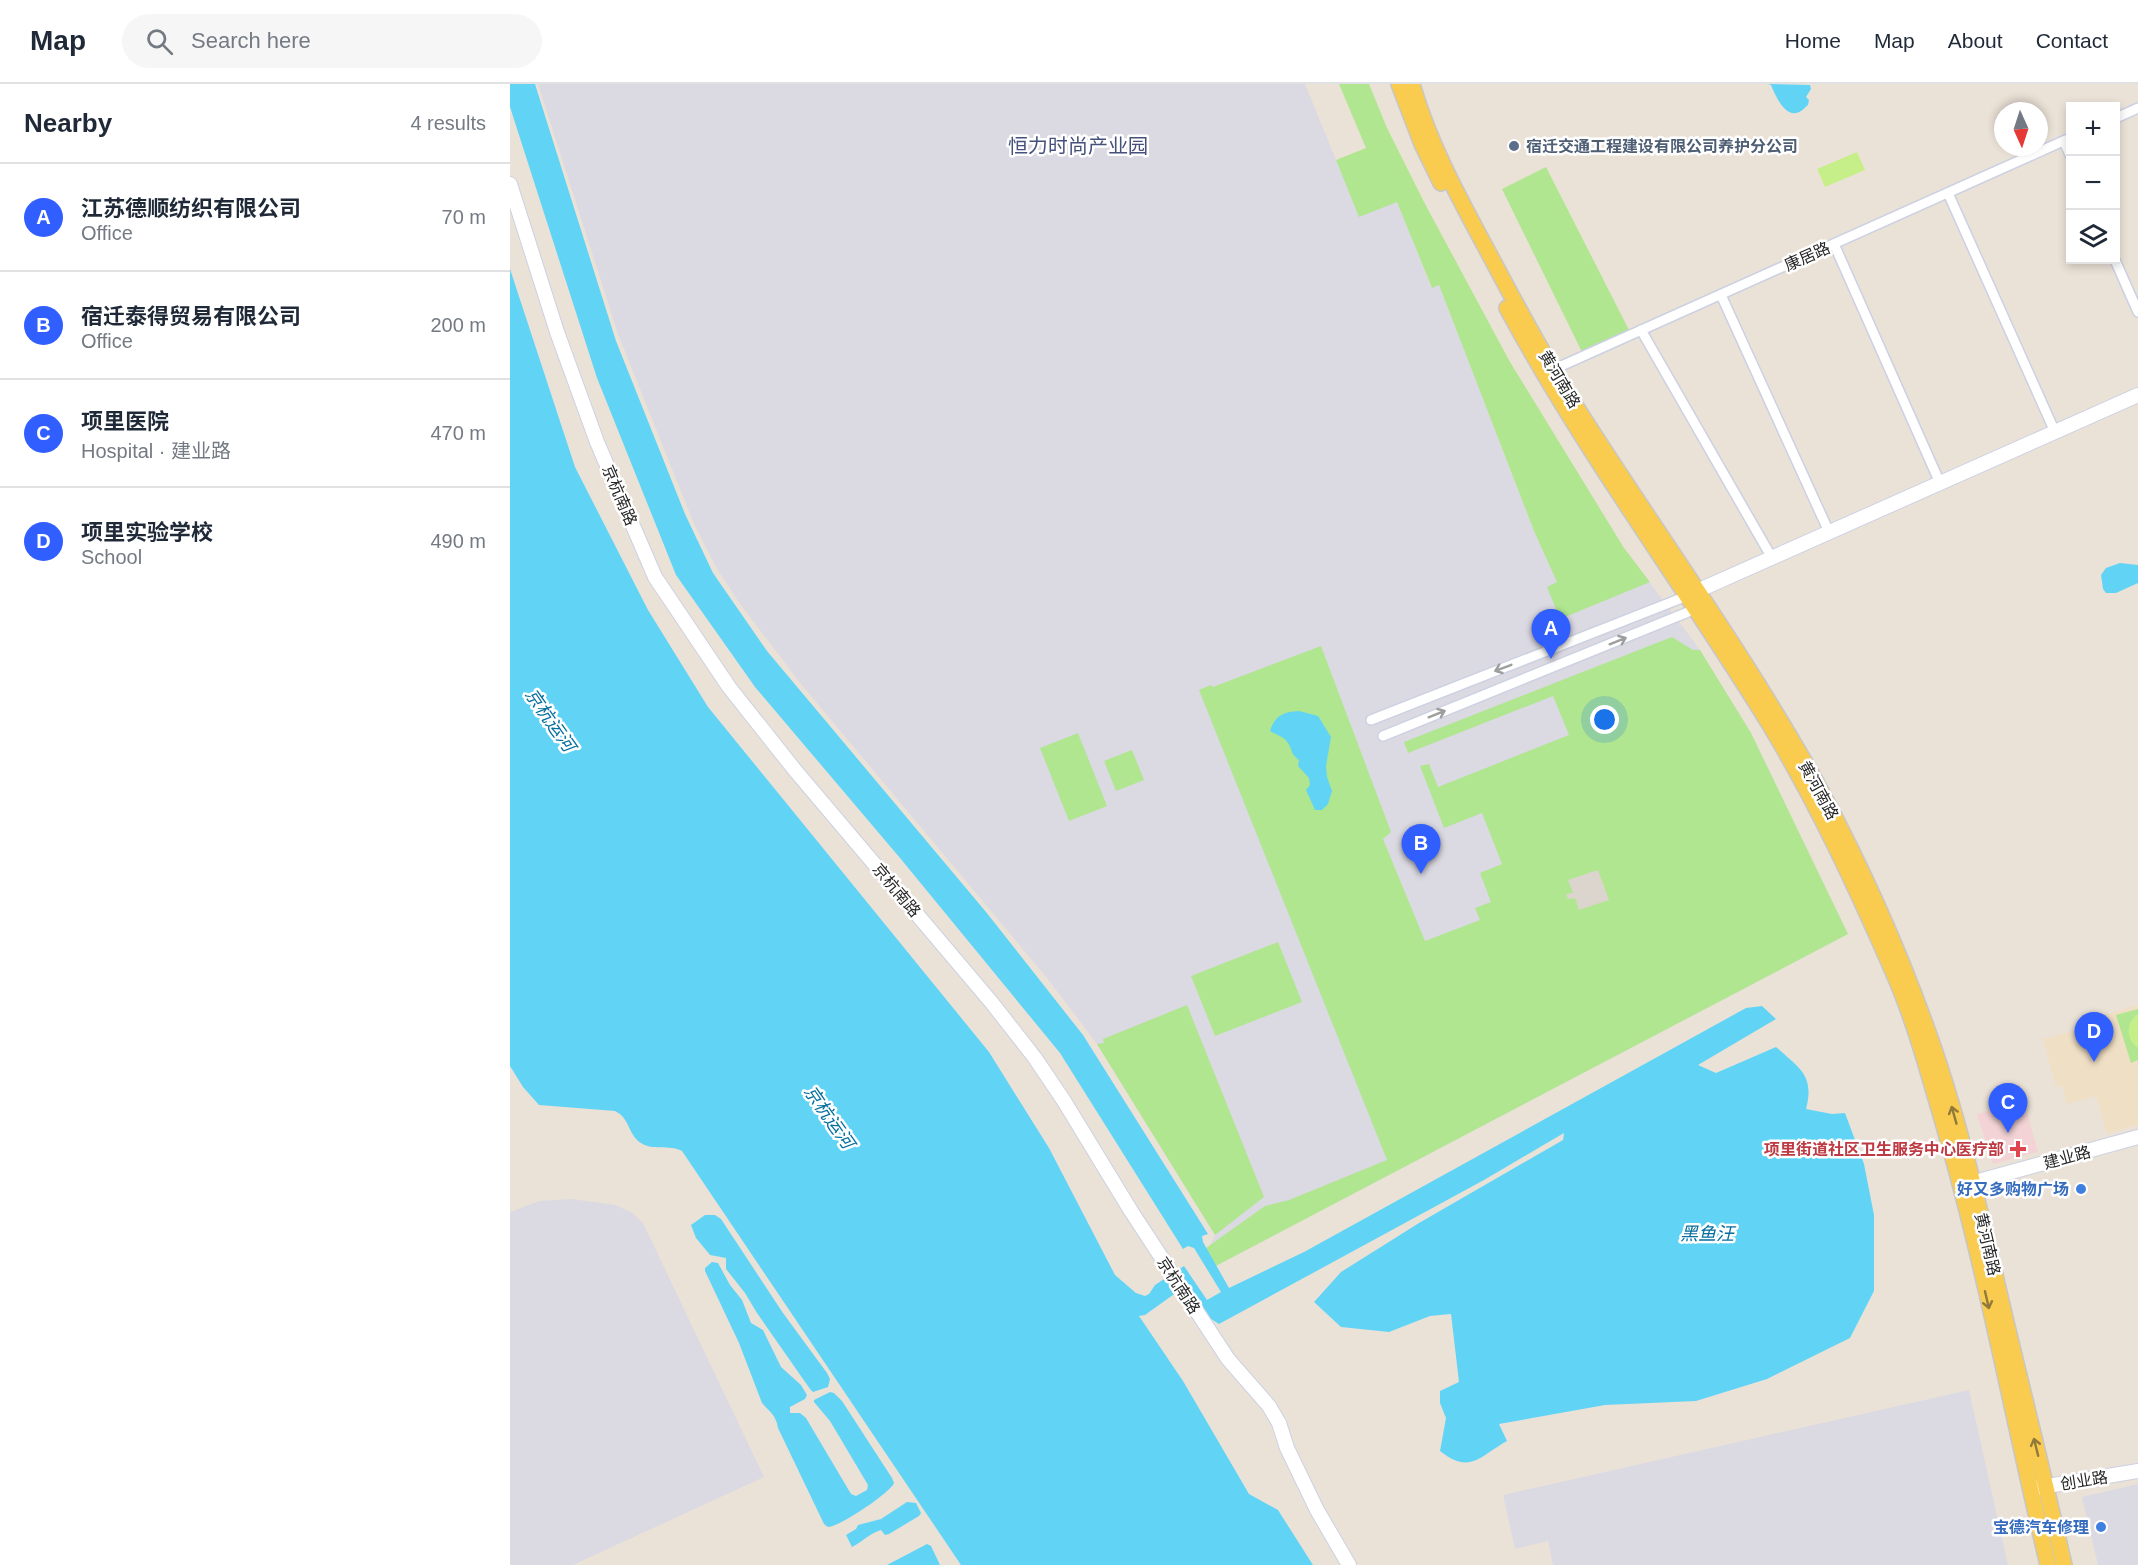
<!DOCTYPE html>
<meta charset="utf-8">
<style>
body{margin:0;font-family:Helvetica,"Noto Sans SC",sans-serif;background:#f6f6f7;color:#1f2937}
.controls{position:absolute;right:18px;top:18px;display:grid;overflow:hidden;border-radius:0px;box-shadow:0 3px 9px #0003}
.controls button{width:54px;height:54px;display:grid;place-items:center;padding:0;border:0;border-bottom:2px solid #e0e1e3;background:#fff;color:#1f2937;font:30px sans-serif}
.compass{position:absolute;left:1484px;top:18px;width:54px;height:54px;border-radius:50%;background:#fff;box-shadow:0 3px 9px #0003;rotate:177deg}
.you{position:absolute;left:1095px;top:636px;width:21px;height:21px;margin:-15px;border:4px solid #fff;border-radius:50%;background:#1a73e8;box-shadow:0 0 0 9px #1a73e833}
.badge{display:grid;place-items:center;width:39px;height:39px;border-radius:50%;background:#305eff;color:#fff;font-size:20px;font-weight:700}
.pin{position:absolute;translate:-50% -50px;filter:drop-shadow(0 2px 3px #0008)}
.pin::after{content:'';position:absolute;top:32px;width:21px;height:18px;background:inherit;clip-path:polygon(0 0,100% 0,50% 100%)}
.list{margin:0;padding:0;list-style:none}
h2{display:flex;justify-content:space-between;align-items:center;height:78px;margin:0;padding:0 24px;font-size:26px}
h2 small{font-size:20px;font-weight:400;color:#747a83}
.list li{display:grid;grid-template-columns:39px 1fr auto;gap:18px;align-items:center;box-sizing:border-box;height:108px;padding:0 24px;border-top:2px solid #e0e1e3}
.list b{display:block;font-size:22px;white-space:nowrap}
.list p{margin:0;font-size:20px;white-space:nowrap;color:#747a83}
.list em{font-size:20px;font-style:normal;color:#747a83}
.icon{flex:none;width:33px;height:33px;fill:none;stroke:currentColor;stroke-width:2;stroke-linecap:round;stroke-linejoin:round}
.map{position:relative;flex:none;width:1628px;height:1481px;overflow:hidden}
header{display:flex;align-items:center;gap:36px;box-sizing:border-box;height:84px;padding:0 30px;background:#fff;border-bottom:2px solid #e0e1e3}
header strong{font-size:28px}
nav{display:flex;gap:33px;margin-inline-start:auto;font-size:21px}
.search{width:420px;height:54px;background:#f6f6f7;display:flex;align-items:center;gap:15px;box-sizing:border-box;padding:0 21px;border-radius:33px;color:#747a83;font-size:22px}
main{display:flex}
aside{flex:1;background:#fff}
.map>svg:first-child{display:block}
.industrial{fill:#dbd9e2}
.education{fill:#efdfc4}
.medical{fill:#f3d3d5}
.green{fill:#b0e68f}
.pitch{fill:#c7ef89}
.plaza{fill:#dbd5ce}
.water{fill:#61d4f6}
.lines{fill:none;stroke-linecap:round;stroke-linejoin:round}
.street-casing{stroke:#ccd1e2;stroke-width:12}
.secondary-casing{stroke:#ccd1e2;stroke-width:16}
.primary-casing{stroke:#c7c7c7;stroke-width:18}
.street{stroke:#fff;stroke-width:9}
.secondary{stroke:#fff;stroke-width:14}
.primary{stroke:#f9cb4e;stroke-width:15}
.oneway{stroke:#9e9e9e}
.oneway2{stroke:#90793a}
.service-dot{fill:#5c6f8a;stroke:#fff;stroke-width:2}
.health-dot{fill:#e0444e;stroke:#fff;stroke-width:2}
.shop-dot{fill:#3f7fe0;stroke:#fff;stroke-width:2}
.labels{text-anchor:middle;stroke-width:5;stroke-linejoin:round;paint-order:stroke}
.service-label{font-size:16px;font-weight:bold;fill:#4e5e75;stroke:#fff;text-anchor:start}
.street-label{font-size:16px;fill:#272727;stroke:#fff}
.health-label{font-size:16px;font-weight:bold;fill:#be3a42;stroke:#fff;text-anchor:end}
.shop-label{font-size:16px;font-weight:bold;fill:#366cbe;stroke:#fff;text-anchor:end}
.water-label{font-size:18px;font-style:italic;fill:#046f9e;stroke:#fff}
.quarter-label{font-size:20px;fill:#45517a;stroke:#fff}
</style>
<header>
<strong>Map</strong>
<div class="search"><svg class="icon" aria-label="search" viewBox="0 0 24 24"><circle cx="10" cy="10" r="6"/><path d="M15 15l6 6"/></svg>Search here</div>
<nav><a>Home</a><a>Map</a><a>About</a><a>Contact</a></nav>
</header>
<main>
<aside>
<h2>Nearby<small>4 results</small></h2>
<ul class="list">
<li><span class="badge">A</span><div><b>江苏德顺纺织有限公司</b><p>Office</p></div><em>70 m</em></li>
<li><span class="badge">B</span><div><b>宿迁泰得贸易有限公司</b><p>Office</p></div><em>200 m</em></li>
<li><span class="badge">C</span><div><b>项里医院</b><p>Hospital · 建业路</p></div><em>470 m</em></li>
<li><span class="badge">D</span><div><b>项里实验学校</b><p>School</p></div><em>490 m</em></li>
</ul>
</aside>
<div class="map">
<svg width="1628" height="1481" viewBox="0 0 1628 1481">
<rect width="100%" height="100%" fill="#ebe2d7"/>
<g class="industrial">
<path d="M 28,0 L 795,0 L 849,132 L 887,117 L 921,203 L 929,201 L 1024,447 L 1047,498 L 1114,464 L 1190,566 L 1241,649 L 1338,850 L 698,1186 L 689,1169 L 699,1163 L 705,1151 L 587,960 L 537,894 L 291,600 L 230,520 L 207,485 L 184,440 L 108,250 Z"/>
<path d="M 61,1115 L 106,1121 L 122,1129 L 133,1139 L 254,1393 L 63,1481 L 0,1481 L 0,1128 L 29,1117 Z"/>
<path d="M 1459,1306 L 1498,1481 L 1043,1481 L 1038,1457 L 1005,1465 L 993,1411 Z"/>
<path d="M 1628,1400 L 1628,1481 L 1588,1481 L 1572,1413 Z"/>
</g>
<path class="education" d="M 1628,921 L 1628,1041 L 1597,1050 L 1586,1012 L 1557,1020 L 1552,1002 L 1546,1003 L 1533,955 L 1588,940 L 1587,933 Z"/>
<path class="medical" d="M 1514,1017 L 1528,1068 L 1483,1080 L 1467,1030 Z"/>
<g class="green">
<path d="M 829,0 L 859,0 L 877,44 L 914,118 L 1000,278 L 1114,464 L 1140,498 L 1050,535 L 1037,503 L 1047,498 L 1024,447 L 929,201 L 922,204 L 887,118 L 849,133 L 826,76 L 856,64 Z"/>
<path d="M 1036,83 L 1119,246 L 1072,268 L 992,105 Z"/>
<path d="M 1162,553 L 1183,566 L 1190,566 L 1241,649 L 1338,850 L 698,1186 L 689,1169 L 755,1122 L 779,1116 L 877,1076 L 689,606 L 701,601 L 703,603 L 811,562 L 881,748 L 873,755 L 915,857 L 970,836 L 965,824 L 981,818 L 970,789 L 992,780 L 972,729 L 934,744 L 910,682 L 919,680 L 928,703 L 1059,651 L 1043,612 L 898,669 L 894,658 Z"/>
<path d="M 568,649 L 597,722 L 559,737 L 530,664 Z"/>
<path d="M 622,666 L 634,696 L 606,707 L 594,677 Z"/>
<path d="M 768,858 L 792,918 L 705,952 L 681,892 Z"/>
<path d="M 677,921 L 754,1113 L 705,1151 L 587,960 L 594,959 L 593,955 Z"/>
<path d="M 1628,925 L 1628,976 L 1621,979 L 1606,931 Z"/>
</g>
<g class="pitch">
<path d="M 1347,68 L 1355,86 L 1315,103 L 1307,85 Z"/>
<path d="M 1628,930 L 1628,964 C 1615,954 1616,939 1628,930 Z"/>
</g>
<path class="plaza" d="M 1088,786 L 1099,816 L 1069,826 L 1065,814 L 1058,815 L 1056,810 L 1063,809 L 1058,796 Z"/>
<g class="water">
<path d="M 0,0 L 25,0 L 106,257 L 175,430 L 203,489 L 257,567 L 476,828 L 573,951 L 698,1150 L 692,1152 L 693,1158 L 719,1204 L 794,1168 L 1236,924 L 1252,922 L 1266,935 L 1188,981 L 1206,989 L 1266,963 C 1289,984 1305,991 1296,1025 L 1322,1030 L 1335,1029 L 1354,1080 L 1364,1131 L 1364,1207 L 1340,1254 L 1257,1295 L 1186,1317 L 1095,1321 L 989,1340 L 997,1357 C 970,1372 960,1391 930,1367 L 936,1334 L 930,1319 L 930,1307 L 949,1298 L 941,1230 L 920,1232 L 879,1248 L 831,1243 L 804,1218 L 831,1188 L 909,1139 L 1053,1056 L 1054,1049 L 974,1096 L 709,1240 L 690,1228 L 674,1203 L 635,1231 L 629,1232 L 673,1297 L 739,1410 L 768,1426 L 803,1481 L 451,1481 L 172,1067 C 159,1060 142,1067 131,1059 C 118,1051 120,1034 105,1027 L 29,1021 L 13,1003 L 0,982 L 0,185 L 65,383 L 138,526 L 198,623 L 479,968 L 539,1064 L 605,1191 L 626,1209 L 635,1212 L 639,1210 L 645,1201 L 674,1182 L 697,1216 L 711,1208 L 684,1164 L 678,1162 L 673,1165 L 550,969 L 390,774 L 245,603 L 166,491 L 87,294 L 0,23 Z"/>
<path d="M 1258,0 L 1300,1 L 1301,5 L 1296,13 L 1299,16 L 1298,21 C 1295,23 1293,26 1291,27 C 1275,37 1265,10 1261,1 Z"/>
<path d="M 1610,479 L 1628,481 L 1628,499 L 1606,509 L 1596,509 L 1593,505 L 1591,491 L 1596,484 Z"/>
<path d="M 789,627 L 808,632 L 821,653 L 816,682 L 817,693 L 822,707 L 818,720 L 812,726 L 805,726 L 796,706 L 800,701 L 799,694 L 788,682 L 789,676 C 780,669 783,667 778,659 C 774,652 766,651 760,647 C 765,631 774,628 789,627 Z"/>
<path d="M 195,1131 L 205,1131 L 211,1135 L 273,1229 L 317,1289 L 320,1295 L 318,1303 L 303,1308 L 300,1305 L 247,1229 L 235,1209 L 216,1185 L 216,1174 L 200,1171 L 186,1154 L 181,1141 Z"/>
<path d="M 202,1178 L 208,1179 L 220,1201 L 232,1216 L 241,1239 L 253,1246 L 271,1283 L 291,1301 L 297,1311 L 295,1315 L 280,1323 L 280,1329 L 290,1329 L 296,1334 L 341,1410 L 346,1412 L 357,1406 L 358,1401 L 320,1337 L 304,1318 L 304,1316 L 320,1308 L 324,1309 L 332,1317 L 382,1394 L 384,1399 C 380,1409 329,1443 318,1443 L 314,1440 L 268,1344 C 266,1331 260,1328 252,1319 L 229,1259 L 195,1187 L 195,1184 Z"/>
<path d="M 397,1418 L 406,1419 L 411,1429 L 409,1432 L 379,1450 L 375,1451 L 371,1446 C 360,1449 352,1458 342,1463 L 336,1451 L 346,1445 L 348,1441 L 371,1435 Z"/>
<path d="M 417,1460 L 421,1462 L 430,1481 L 377,1481 Z"/>
</g>
<g class="lines">
<defs>
<g id="street">
<path d="M 1606,34 L 1628,24"/>
<path d="M 1554,57 L 1560,71"/>
<path d="M 1438,109 L 1545,348"/>
<path d="M 1324,160 L 1430,399"/>
<path d="M 1605,176 L 1628,228"/>
<path d="M 1211,211 L 1319,448"/>
<path d="M 1131,246 L 1262,474"/>
<path d="M 1040,287 L 1560,54"/>
<path d="M 861,636 L 1177,512"/>
<path d="M 873,652 L 1188,524"/>
</g>
<g id="secondary">
<path d="M 0,100 L 47,248 L 87,358 L 145,493 L 219,603 L 284,685 L 482,919 L 525,974 L 554,1017 L 621,1127 L 718,1275 L 759,1322 L 769,1339 L 777,1364 L 807,1426 L 839,1481"/>
<path d="M 1178,511 L 1628,311"/>
<path d="M 1454,1101 L 1628,1053"/>
<path d="M 1526,1404 L 1628,1387"/>
</g>
<g id="primary">
<path d="M 889,0 L 912,60 L 931,99"/>
<path d="M 902,0 C 920,63 953,121 984,179 C 1007,222 1030,266 1056,307 C 1141,442 1235,569 1312,709 C 1358,795 1398,887 1429,980 C 1457,1066 1476,1154 1497,1242 C 1516,1321 1536,1401 1554,1481"/>
<path d="M 997,224 C 1075,369 1174,501 1260,641 C 1308,721 1347,805 1384,890 C 1405,938 1419,991 1434,1042 C 1476,1186 1503,1335 1538,1481"/>
</g>
</defs>
<use href="#street" class="street-casing"/>
<use href="#secondary" class="secondary-casing"/>
<use href="#primary" class="primary-casing"/>
<use href="#street" class="street"/>
<use href="#secondary" class="secondary"/>
<use href="#primary" class="primary"/>
</g>
<defs><path id="oneway-shaft" d="M-6 0H5M1.5-3L5.5 0L1.5 3" fill="none" stroke-width="1.6" stroke-linecap="round" stroke-linejoin="round" transform="scale(1.5)"/></defs>
<g class="oneway">
<use href="#oneway-shaft" transform="translate(1108 557) rotate(-22)"/>
<use href="#oneway-shaft" transform="translate(993 584) rotate(159)"/>
<use href="#oneway-shaft" transform="translate(927 630) rotate(-22)"/>
</g>
<g class="oneway2">
<use href="#oneway-shaft" transform="translate(1444 1031) rotate(-106)"/>
<use href="#oneway-shaft" transform="translate(1477 1216) rotate(77)"/>
<use href="#oneway-shaft" transform="translate(1526 1363) rotate(-104)"/>
</g>
<circle class="service-dot" cx="1004" cy="62" r="6"/>
<path class="health-dot" d="M1505 1056h6v6h6v6h-6v6h-6v-6h-6v-6h6z"/>
<g class="shop-dot">
<circle cx="1571" cy="1105" r="6"/>
<circle cx="1591" cy="1443" r="6"/>
</g>
<g class="labels">
<g class="service-label">
<text x="1016" y="68">宿迁交通工程建设有限公司养护分公司</text>
</g>
<g class="street-label">
<text transform="translate(1297 172) rotate(-24)" y="6">康居路</text>
<text transform="translate(1050 295) rotate(59)" y="6">黄河南路</text>
<text transform="translate(110 411) rotate(67)" y="6">京杭南路</text>
<text transform="translate(1309 706) rotate(61)" y="6">黄河南路</text>
<text transform="translate(387 806) rotate(50)" y="6">京杭南路</text>
<text transform="translate(1557 1073) rotate(-15)" y="6">建业路</text>
<text transform="translate(1478 1160) rotate(77)" y="6">黄河南路</text>
<text transform="translate(669 1201) rotate(57)" y="6">京杭南路</text>
<text transform="translate(1574 1396) rotate(-9)" y="6">创业路</text>
</g>
<g class="health-label">
<text x="1494" y="1071">项里街道社区卫生服务中心医疗部</text>
</g>
<g class="shop-label">
<text x="1559" y="1111">好又多购物广场</text>
<text x="1579" y="1449">宝德汽车修理</text>
</g>
<g class="water-label">
<text transform="translate(40 636) rotate(55)" y="6">京杭运河</text>
<text transform="translate(319 1033) rotate(55)" y="6">京杭运河</text>
<text x="1197" y="1156">黑鱼汪</text>
</g>
<g class="quarter-label">
<text x="568" y="69">恒力时尚产业园</text>
</g>
</g>
</svg>
<div class="controls">
<button>+</button>
<button>−</button>
<button><svg class="icon" aria-label="layers" viewBox="0 0 24 24"><path d="M12 4l9 5-9 5-9-5zM3 14l9 5 9-5"/></svg></button>
</div>
<svg class="compass" viewBox="-18 -18 36 36"><path d="M0-13l5 13h-10z" fill="#e53935"/><path d="M0 13l5-13h-10z" fill="#747a83"/></svg>
<div class="you"></div>
<div class="pin badge" style="left:1041px;top:575px">A</div>
<div class="pin badge" style="left:911px;top:790px">B</div>
<div class="pin badge" style="left:1498px;top:1049px">C</div>
<div class="pin badge" style="left:1584px;top:978px">D</div>
</div>
</main>
